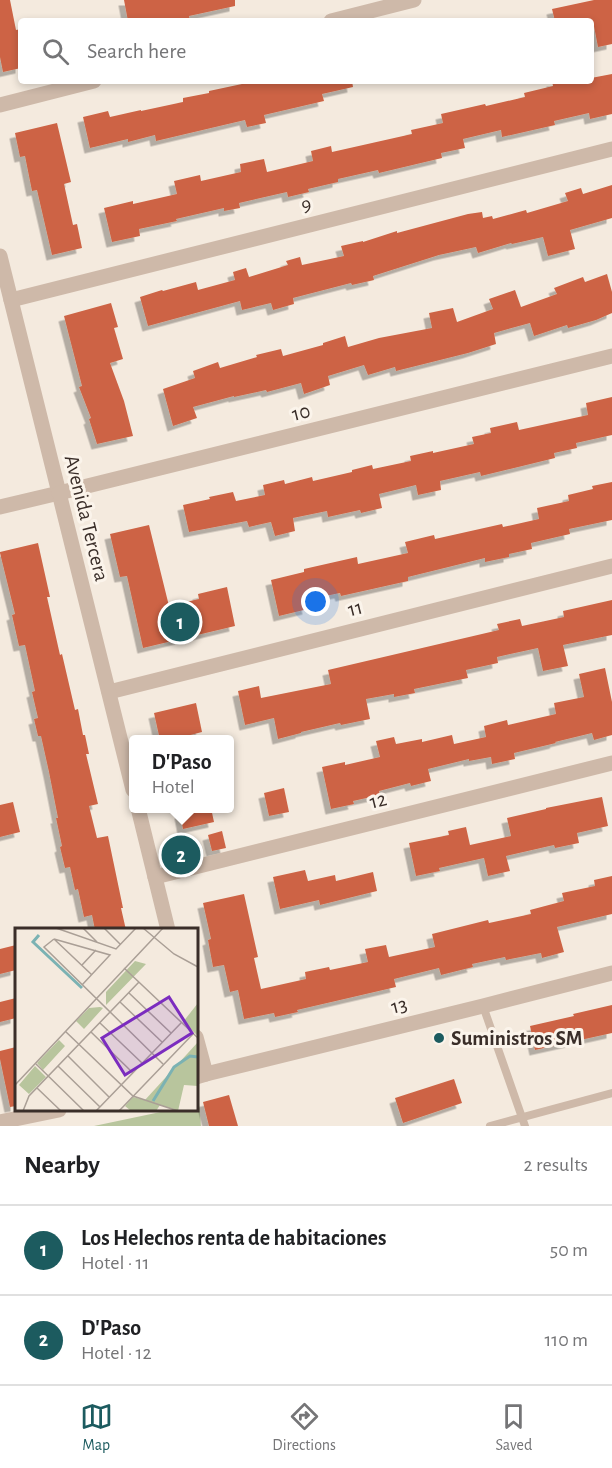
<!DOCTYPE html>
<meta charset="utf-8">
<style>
body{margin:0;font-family:"Alegreya Sans",sans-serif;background:#f2f2f2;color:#202124}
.you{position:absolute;left:316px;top:602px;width:21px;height:21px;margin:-15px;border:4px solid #fff;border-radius:50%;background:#1a73e8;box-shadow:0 0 0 9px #1a73e833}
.badge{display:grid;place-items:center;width:39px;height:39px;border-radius:50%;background:#1c5b5f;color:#fff;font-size:20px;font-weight:700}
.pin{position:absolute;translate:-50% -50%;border:3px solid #fff;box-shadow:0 2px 6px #0006}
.popup{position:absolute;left:129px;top:735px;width:105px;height:78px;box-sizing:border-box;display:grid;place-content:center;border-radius:6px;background:#fff;filter:drop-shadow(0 2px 4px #0005);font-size:20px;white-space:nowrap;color:#757577}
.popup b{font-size:22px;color:#202124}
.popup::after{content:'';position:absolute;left:50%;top:100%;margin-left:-12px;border:12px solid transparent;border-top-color:#fff}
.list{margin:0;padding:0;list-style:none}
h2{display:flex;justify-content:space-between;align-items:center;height:78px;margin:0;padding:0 24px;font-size:26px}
h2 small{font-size:20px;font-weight:400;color:#757577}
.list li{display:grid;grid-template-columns:39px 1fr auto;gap:18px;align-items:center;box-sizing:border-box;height:90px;padding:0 24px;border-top:2px solid #e0e0e0}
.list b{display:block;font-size:22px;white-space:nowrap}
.list p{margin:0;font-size:20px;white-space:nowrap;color:#757577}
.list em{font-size:20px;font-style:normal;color:#757577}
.icon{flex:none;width:33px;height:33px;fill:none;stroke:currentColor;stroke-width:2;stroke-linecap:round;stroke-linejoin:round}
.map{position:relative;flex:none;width:612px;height:1126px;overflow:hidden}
.search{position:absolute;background:#fff;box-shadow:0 3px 9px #0003;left:18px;right:18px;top:18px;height:66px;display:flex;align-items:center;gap:15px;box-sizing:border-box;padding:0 21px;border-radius:6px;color:#757577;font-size:22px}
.sheet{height:258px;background:#fff}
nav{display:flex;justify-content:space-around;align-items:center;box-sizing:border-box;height:84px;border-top:2px solid #e0e0e0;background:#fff;font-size:16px;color:#757577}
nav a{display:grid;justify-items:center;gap:3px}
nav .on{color:#1c5b5f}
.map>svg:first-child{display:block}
.green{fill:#b8c59d}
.building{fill:#cd6444;filter:url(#shadow)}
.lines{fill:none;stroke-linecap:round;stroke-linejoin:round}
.service{stroke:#ceb9a9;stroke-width:8}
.minor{stroke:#ceb9a9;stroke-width:15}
.tertiary{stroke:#ceb9a9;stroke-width:15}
.poi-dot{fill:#1c5b5f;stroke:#fbf4eb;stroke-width:2}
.labels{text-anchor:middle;stroke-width:6;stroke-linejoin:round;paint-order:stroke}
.street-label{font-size:21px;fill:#3a2e29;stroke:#fbf4eb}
.poi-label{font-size:21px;font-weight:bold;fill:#3a2e29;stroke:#fbf4eb;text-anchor:start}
.inset-river{fill:none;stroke:#7bb2b3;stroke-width:3}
.inset-road{fill:none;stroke:#aa9f96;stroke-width:1.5}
.view{fill:#7b2cbf;fill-opacity:0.15;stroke:#7b2cbf;stroke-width:3}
.inset-edge{fill:none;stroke:#3a2e29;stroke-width:3}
</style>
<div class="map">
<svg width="612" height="1126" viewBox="0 0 612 1126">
<defs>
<filter id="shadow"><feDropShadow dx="-5.5" dy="5.5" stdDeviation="0" flood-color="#0004"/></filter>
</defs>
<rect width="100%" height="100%" fill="#f4eade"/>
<path class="green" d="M 199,1103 L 201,1126 L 94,1126 L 170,1110 L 196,1110 L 197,1104 Z"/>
<g class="building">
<path d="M 0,0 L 10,0 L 16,30 L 21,29 L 21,68 L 3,72 L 0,57 Z"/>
<path d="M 124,0 L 235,0 L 235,6 L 189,16 L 190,21 L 128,21 Z"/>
<path d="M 594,0 L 612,0 L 612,44 L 598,47 L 593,21 L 555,21 L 552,9 Z"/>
<path d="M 612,74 L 612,114 L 590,119 L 589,113 L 554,121 L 555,125 L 502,137 L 501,130 L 463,139 L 465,148 L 441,153 L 442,158 L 379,173 L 378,170 L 338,179 L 338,182 L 308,189 L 309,192 L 288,197 L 287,192 L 239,203 L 240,208 L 224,211 L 224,208 L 176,219 L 177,221 L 139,229 L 140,236 L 112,242 L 104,208 L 133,201 L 133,204 L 177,194 L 174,181 L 200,175 L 201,181 L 241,172 L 240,164 L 264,159 L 267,172 L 313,161 L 311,151 L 331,146 L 332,152 L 412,134 L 411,130 L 443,123 L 441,114 L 485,104 L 486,106 L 525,97 L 524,93 L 553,86 L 552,81 L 591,81 L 591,78 Z"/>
<path d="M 256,81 L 352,81 L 353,87 L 322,94 L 324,101 L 264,115 L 266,123 L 247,127 L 245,120 L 156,141 L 155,135 L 128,142 L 128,139 L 90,148 L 83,117 L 108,111 L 110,117 L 141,110 L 141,111 L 183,102 L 183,98 L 209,93 L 209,91 Z"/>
<path d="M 57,123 L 71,182 L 64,184 L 73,225 L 77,224 L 82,248 L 52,255 L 37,190 L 32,191 L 25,156 L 20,157 L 15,133 Z"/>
<path d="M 612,185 L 612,218 L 570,230 L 575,249 L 548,256 L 543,237 L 512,244 L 511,243 L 478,253 L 476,247 L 439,255 L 373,276 L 374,280 L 352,285 L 351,283 L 293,298 L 294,304 L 273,310 L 271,303 L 242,310 L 240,301 L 148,326 L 140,297 L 162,290 L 163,291 L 196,282 L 198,290 L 235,280 L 233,272 L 246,268 L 249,277 L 288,265 L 286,261 L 300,257 L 302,265 L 344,256 L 341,246 L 363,241 L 363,242 L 397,231 L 397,233 L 468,214 L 482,212 L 483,218 L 492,216 L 493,219 L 526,210 L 527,213 L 568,201 L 565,193 L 581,188 L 583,194 Z"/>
<path d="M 607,274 L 612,292 L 612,313 L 596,320 L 568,328 L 567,325 L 534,336 L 530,323 L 494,333 L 496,344 L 468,353 L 396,371 L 395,367 L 368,375 L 364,365 L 328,376 L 330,385 L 304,394 L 301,383 L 267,392 L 266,390 L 234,397 L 234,396 L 193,407 L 197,418 L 173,426 L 163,389 L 195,378 L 193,371 L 218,362 L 220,368 L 257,357 L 256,355 L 281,349 L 283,356 L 323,345 L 323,343 L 345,336 L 348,347 L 379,338 L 432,328 L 429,313 L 453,308 L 457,322 L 493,309 L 489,299 L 515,290 L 521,307 L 557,294 L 554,288 L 583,277 L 585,282 Z"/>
<path d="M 111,303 L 118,327 L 114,328 L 123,359 L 110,363 L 124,401 L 133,436 L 97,444 L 89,419 L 91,418 L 79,387 L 82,386 L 64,316 Z"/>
<path d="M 612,397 L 612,435 L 576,443 L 577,448 L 554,453 L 555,458 L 481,476 L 480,472 L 440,481 L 441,490 L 418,495 L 416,485 L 379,494 L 382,508 L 361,513 L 360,510 L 328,517 L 327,511 L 293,518 L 295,531 L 275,536 L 271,522 L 249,527 L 247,521 L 189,532 L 183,505 L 210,499 L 209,497 L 233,492 L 236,501 L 265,495 L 263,485 L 284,480 L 285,484 L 312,477 L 313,481 L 352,472 L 352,470 L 372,465 L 373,469 L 411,461 L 410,456 L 433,451 L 433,453 L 474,444 L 472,437 L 491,433 L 490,428 L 517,422 L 519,430 L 588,415 L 586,403 Z"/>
<path d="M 612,482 L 612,520 L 569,529 L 570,534 L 531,543 L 532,549 L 509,554 L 509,557 L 485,562 L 485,558 L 408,577 L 408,581 L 341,596 L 340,593 L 306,600 L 308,609 L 279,616 L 271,580 L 304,572 L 304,569 L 357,557 L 358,564 L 408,553 L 405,542 L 434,535 L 435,539 L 502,524 L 503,527 L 539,519 L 537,508 L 569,501 L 568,495 L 593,489 L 592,486 Z"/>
<path d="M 149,525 L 169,606 L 199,599 L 198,594 L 227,587 L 235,626 L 143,648 L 127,576 L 120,577 L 110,534 Z"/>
<path d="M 38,543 L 50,597 L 47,597 L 60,655 L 62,654 L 75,710 L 78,709 L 83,735 L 85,735 L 89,754 L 86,754 L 98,804 L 89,806 L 97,838 L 108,836 L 123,908 L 121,908 L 126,930 L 95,930 L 92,915 L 84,917 L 78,889 L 75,890 L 70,867 L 65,868 L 60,847 L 62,846 L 56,818 L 58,818 L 49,772 L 41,736 L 38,736 L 34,719 L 38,718 L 32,692 L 35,691 L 25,645 L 19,646 L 12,615 L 15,614 L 0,553 L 0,552 Z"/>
<path d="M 612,600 L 612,635 L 563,645 L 568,666 L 543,671 L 538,648 L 497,657 L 498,663 L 466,670 L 468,678 L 414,689 L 415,693 L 394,697 L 394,694 L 366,699 L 370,719 L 341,725 L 340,723 L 301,732 L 301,733 L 278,739 L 274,718 L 245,725 L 238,691 L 259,686 L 261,698 L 331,684 L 328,670 L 499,630 L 497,624 L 520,619 L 522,626 L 564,617 L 563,611 Z"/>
<path d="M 605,668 L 612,702 L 612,735 L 594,740 L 592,733 L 555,742 L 556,743 L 514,753 L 515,759 L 492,764 L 491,757 L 469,761 L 469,759 L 428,769 L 431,781 L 411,786 L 410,783 L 379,791 L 380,795 L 353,801 L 354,804 L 331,809 L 322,767 L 345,762 L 345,765 L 380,757 L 376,741 L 394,737 L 396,744 L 422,739 L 422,742 L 452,735 L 454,744 L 486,737 L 484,726 L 507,720 L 508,725 L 556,714 L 554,703 L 584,697 L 579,674 Z"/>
<path d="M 196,703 L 202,732 L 171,740 L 160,740 L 154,713 Z"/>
<path d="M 284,788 L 289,812 L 269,816 L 264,793 Z"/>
<path d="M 602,797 L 608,826 L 577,833 L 579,843 L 555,848 L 554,845 L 506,856 L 510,871 L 488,876 L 484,858 L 439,868 L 440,871 L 416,876 L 409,843 L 449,835 L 448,831 L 466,827 L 470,845 L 511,836 L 507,818 L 546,809 L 546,808 Z"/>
<path d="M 13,802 L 20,832 L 0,837 L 0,805 Z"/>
<path d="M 202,808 L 211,808 L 214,822 L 183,829 L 180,813 Z"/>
<path d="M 222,831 L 226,848 L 212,851 L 208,835 Z"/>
<path d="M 305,870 L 308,881 L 335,875 L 336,881 L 373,872 L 377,891 L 320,905 L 319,900 L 280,909 L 273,877 Z"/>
<path d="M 612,876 L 612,914 L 557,927 L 564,952 L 542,958 L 541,953 L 506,960 L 505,957 L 472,964 L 473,967 L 441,975 L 439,968 L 394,979 L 396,987 L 297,1010 L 298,1012 L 275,1017 L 274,1013 L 244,1019 L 238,990 L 230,992 L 224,965 L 213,967 L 208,940 L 211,939 L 203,903 L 244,894 L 258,957 L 254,958 L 261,989 L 306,979 L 305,972 L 329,967 L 330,970 L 368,962 L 365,949 L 386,945 L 389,957 L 435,947 L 432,934 L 488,920 L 489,923 L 531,914 L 530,910 L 564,901 L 562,893 L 595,886 L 594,880 Z"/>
<path d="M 16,945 L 16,970 L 0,974 L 0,949 Z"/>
<path d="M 16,998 L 16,1018 L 0,1022 L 0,1002 Z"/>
<path d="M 612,1005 L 612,1033 L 535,1050 L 530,1026 L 574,1016 L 573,1014 Z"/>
<path d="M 16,1047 L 16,1106 L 10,1107 L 0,1059 L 0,1051 Z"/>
<path d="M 454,1079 L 462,1103 L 403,1123 L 395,1098 Z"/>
<path d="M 229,1095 L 238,1126 L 209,1126 L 203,1102 Z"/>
</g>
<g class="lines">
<g class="service">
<path d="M 483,1006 L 525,1126"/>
<path d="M 490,1126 L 612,1093"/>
</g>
<g class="minor">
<path d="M 331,21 L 414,0"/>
<path d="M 0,105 L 94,81"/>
<path d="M 11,300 L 612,149"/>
<path d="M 0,507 L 59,493"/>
<path d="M 109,692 L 612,566"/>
<path d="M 155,877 L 612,763"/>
<path d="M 206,1074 L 483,1006 L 612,973"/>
</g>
<g class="tertiary">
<path d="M 0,256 L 133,790"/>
<path d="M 59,493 L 612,356"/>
<path d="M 138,808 L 168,930"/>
<path d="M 196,1037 L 206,1074 L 196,1077"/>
<path d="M 0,1122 L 59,1110"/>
</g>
</g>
<circle class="poi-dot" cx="439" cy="1038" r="6"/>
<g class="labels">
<g class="street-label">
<text transform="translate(306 204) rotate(-14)" y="7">9</text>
<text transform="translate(301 412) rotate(-14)" y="7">10</text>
<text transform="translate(87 518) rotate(76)" y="7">Avenida Tercera</text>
<text transform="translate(355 608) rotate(-14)" y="7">11</text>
<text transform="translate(378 800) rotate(-14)" y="7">12</text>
<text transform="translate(399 1005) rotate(-14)" y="7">13</text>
</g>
<g class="poi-label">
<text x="451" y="1045">Suministros SM</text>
</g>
</g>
<g transform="translate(15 928)">
<rect width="183" height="183" fill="#f4eade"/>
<path d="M 120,33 L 131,36 L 91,77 L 91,64 ZM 183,75 L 183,108 L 168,94 ZM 85,79 L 88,80 L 69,101 L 61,93 L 74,80 ZM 44,112 L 50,118 L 28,142 L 22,135 ZM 183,114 L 183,158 L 169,157 L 163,183 L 145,177 L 141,183 L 116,183 L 110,178 L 118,169 L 130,172 ZM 20,138 L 31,149 L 14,166 L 4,157 Z" fill="#b8c59d"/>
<path class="inset-river" d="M 24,7 L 18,14 L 67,60M 138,173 L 159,139 L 175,128 L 183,129"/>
<path class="inset-road" d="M 41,0 L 101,21 L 121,0M 68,0 L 82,14M 89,0 L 105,16M 128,0 L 159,26 L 183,39M 39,11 L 29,19 L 148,136M 39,11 L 95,27 L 67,57M 39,11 L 77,47M 67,37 L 81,22M 109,40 L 183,110M 114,65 L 156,105M 105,74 L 147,114M 85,95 L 127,135M 50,103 L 118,168 L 163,183M 76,104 L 118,145M 53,128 L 94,169M 21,136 L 69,183M 43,138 L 85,179M 0,157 L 148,0M 22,160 L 46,183M 8,183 L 14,168 L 124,54M 81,183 L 166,95M 104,183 L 178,106"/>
<path class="view" d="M 154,69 L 177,105 L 110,147 L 87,110 Z"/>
<rect width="183" height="183" class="inset-edge"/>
</g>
</svg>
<div class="you"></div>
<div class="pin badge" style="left:180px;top:622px">1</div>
<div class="pin badge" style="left:181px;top:855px">2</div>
<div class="popup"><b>D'Paso</b>Hotel</div>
<div class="search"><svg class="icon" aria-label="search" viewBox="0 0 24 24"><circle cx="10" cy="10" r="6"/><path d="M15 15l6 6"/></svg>Search here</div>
</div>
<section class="sheet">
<h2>Nearby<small>2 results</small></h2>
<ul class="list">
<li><span class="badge">1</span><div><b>Los Helechos renta de habitaciones</b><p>Hotel · 11</p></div><em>50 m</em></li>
<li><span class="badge">2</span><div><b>D'Paso</b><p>Hotel · 12</p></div><em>110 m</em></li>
</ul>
</section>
<nav>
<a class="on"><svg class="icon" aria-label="map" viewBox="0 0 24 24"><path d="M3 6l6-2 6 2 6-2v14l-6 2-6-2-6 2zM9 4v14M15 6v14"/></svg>Map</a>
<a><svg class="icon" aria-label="directions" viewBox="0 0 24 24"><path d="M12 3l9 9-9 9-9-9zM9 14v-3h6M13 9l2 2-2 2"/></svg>Directions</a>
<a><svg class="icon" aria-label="saved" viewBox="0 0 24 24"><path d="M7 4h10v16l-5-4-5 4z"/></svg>Saved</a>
</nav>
